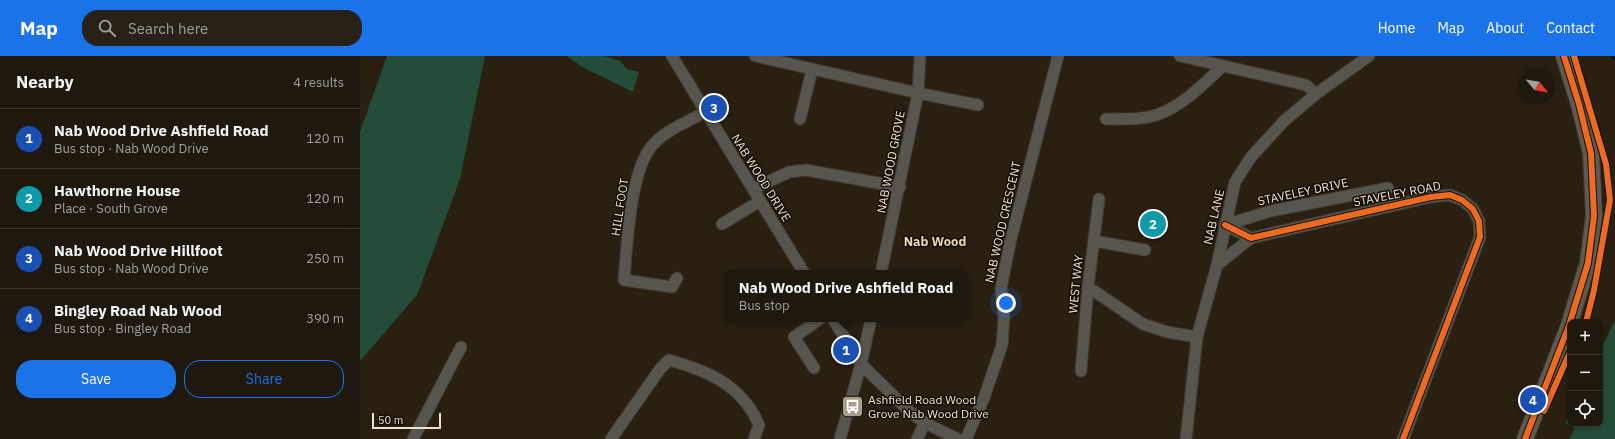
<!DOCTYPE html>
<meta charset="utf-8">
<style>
body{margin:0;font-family:"IBM Plex Sans",sans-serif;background:#272117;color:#f1f3f6}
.controls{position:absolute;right:12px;bottom:12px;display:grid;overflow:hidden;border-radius:8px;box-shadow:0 2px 6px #0003}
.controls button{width:36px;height:36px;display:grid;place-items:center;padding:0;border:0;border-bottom:1px solid #3c372e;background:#1f180e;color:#f1f3f6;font:20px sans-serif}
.compass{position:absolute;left:1159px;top:12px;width:36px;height:36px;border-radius:50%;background:#1f180e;box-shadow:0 2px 6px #0003;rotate:120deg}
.scale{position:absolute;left:12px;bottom:10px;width:69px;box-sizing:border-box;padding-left:4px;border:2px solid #ece2d3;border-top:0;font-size:11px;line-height:14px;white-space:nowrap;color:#ece2d3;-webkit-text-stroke:3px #150e04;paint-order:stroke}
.you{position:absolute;left:646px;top:247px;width:14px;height:14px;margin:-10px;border:3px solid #fff;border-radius:50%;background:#1a73e8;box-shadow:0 0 0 6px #1a73e833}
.badge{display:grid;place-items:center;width:26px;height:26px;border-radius:50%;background:#1a73e8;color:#fff;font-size:13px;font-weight:700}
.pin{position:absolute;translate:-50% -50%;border:2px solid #fff;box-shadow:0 1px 4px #0006}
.popup{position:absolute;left:364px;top:214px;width:244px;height:52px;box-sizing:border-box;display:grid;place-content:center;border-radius:8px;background:#1f180e;filter:drop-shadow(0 1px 3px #0005);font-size:13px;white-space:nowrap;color:#a1a09e}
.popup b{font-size:15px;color:#f1f3f6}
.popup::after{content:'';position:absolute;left:50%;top:100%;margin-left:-8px;border:8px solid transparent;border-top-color:#1f180e}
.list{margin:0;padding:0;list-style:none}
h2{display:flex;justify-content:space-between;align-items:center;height:52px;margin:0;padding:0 16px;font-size:17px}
h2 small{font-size:13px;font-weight:400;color:#a1a09e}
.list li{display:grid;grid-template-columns:26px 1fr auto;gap:12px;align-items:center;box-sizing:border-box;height:60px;padding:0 16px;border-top:1px solid #3c372e}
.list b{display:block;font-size:15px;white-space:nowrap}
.list p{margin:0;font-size:13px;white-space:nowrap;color:#a1a09e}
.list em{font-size:13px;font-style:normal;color:#a1a09e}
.actions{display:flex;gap:8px;padding:12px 16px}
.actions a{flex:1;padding:9px 0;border:1px solid #1a73e8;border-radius:16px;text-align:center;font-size:14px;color:#1a73e8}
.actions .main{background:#1a73e8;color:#fff}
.icon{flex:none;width:22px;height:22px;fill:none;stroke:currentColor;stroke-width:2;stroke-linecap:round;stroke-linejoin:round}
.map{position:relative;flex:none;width:1255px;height:383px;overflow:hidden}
header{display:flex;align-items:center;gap:24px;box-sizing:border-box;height:56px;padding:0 20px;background:#1a73e8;color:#fff}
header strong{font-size:19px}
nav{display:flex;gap:22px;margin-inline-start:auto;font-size:14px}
.search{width:280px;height:36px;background:#272117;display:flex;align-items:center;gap:10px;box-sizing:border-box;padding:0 14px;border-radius:16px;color:#a1a09e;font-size:15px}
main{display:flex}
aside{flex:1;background:#1f180e}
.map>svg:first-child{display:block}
.green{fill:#234d38}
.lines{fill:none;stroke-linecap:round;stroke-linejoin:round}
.stream{stroke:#04102b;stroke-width:3}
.minor-casing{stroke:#433a2f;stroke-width:13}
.highway-casing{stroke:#433a2f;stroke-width:18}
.minor{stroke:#58554f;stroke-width:11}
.highway{stroke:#5f5a4f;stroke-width:16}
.cycleway-casing{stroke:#150e04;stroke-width:8}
.cycleway{stroke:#ed6a23;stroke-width:6}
.labels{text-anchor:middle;stroke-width:3;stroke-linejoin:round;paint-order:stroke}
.street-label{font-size:12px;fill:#ece2d3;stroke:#150e04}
.poi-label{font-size:12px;fill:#ece2d3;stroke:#150e04;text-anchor:start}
.neighbourhood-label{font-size:13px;font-weight:bold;fill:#e7d3b5;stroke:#150e04}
</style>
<header>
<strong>Map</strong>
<div class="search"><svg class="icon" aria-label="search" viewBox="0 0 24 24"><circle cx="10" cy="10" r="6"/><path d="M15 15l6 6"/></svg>Search here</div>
<nav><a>Home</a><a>Map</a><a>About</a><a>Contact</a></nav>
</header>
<main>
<aside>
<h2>Nearby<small>4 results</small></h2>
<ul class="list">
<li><span class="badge" style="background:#1a4fb4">1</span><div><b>Nab Wood Drive Ashfield Road</b><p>Bus stop · Nab Wood Drive</p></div><em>120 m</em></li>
<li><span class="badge" style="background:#0f9aa8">2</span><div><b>Hawthorne House</b><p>Place · South Grove</p></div><em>120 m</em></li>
<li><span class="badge" style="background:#1a4fb4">3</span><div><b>Nab Wood Drive Hillfoot</b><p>Bus stop · Nab Wood Drive</p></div><em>250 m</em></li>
<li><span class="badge" style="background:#1a4fb4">4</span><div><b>Bingley Road Nab Wood</b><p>Bus stop · Bingley Road</p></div><em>390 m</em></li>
</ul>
<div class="actions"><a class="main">Save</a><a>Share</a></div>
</aside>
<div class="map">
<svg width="1255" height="383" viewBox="0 0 1255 383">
<rect width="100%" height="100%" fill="#292012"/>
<g class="green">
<path d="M 27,0 L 125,0 L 100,123 L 57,239 L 0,305 L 0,76 Z"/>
<path d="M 207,0 L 244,0 L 260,5 L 267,13 L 279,16 L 273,36 L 222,11 Z"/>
<path d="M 1255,264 L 1255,383 L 1209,383 L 1215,372 L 1205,367 L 1210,357 L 1210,368 L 1240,368 L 1240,295 Z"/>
</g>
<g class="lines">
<path class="stream" d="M 1252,0 L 1255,3"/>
<defs>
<g id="minor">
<path d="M 312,0 L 444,217"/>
<path d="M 395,0 L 558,37 L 618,49"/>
<path d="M 820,0 L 946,29 L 956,38"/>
<path d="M 440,63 L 452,14"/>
<path d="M 746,63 C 760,63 775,64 789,61 C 818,55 842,29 863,10"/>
<path d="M 393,133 L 429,116 L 446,114 L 540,131"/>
<path d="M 362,168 L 400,145"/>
<path d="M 865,169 L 891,182 L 1071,141 L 1090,139 L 1102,144 L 1113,153 L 1119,165 L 1120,181 L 1043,383"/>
<path d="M 865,169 L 911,155 L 1028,132"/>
<path d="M 734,185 L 785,194"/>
<path d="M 857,209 L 891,182"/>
<path d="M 521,217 L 558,37 L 560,0"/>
<path d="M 317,222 L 312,231 L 264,224 C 267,190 270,117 291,91 C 303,75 328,66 345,56"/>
<path d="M 728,231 L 783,268 L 807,276 L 837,281"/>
<path d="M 473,263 L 501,308 L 549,355 L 565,367 L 598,383"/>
<path d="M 454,312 L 434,281 L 460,263"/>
<path d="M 721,315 L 728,231 L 739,143"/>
<path d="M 53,383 L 101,291"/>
<path d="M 251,383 L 300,313 L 309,304 C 348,315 382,329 399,369 L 394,383"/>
<path d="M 480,383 L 501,308 L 511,263"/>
<path d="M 557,383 L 565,367"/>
<path d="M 606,383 L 624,342 L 642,289 L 644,261 L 641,233 L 650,187 L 698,0"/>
<path d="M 826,383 L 837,281 L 857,209 L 875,126 L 891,101 L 924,65 L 956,38 L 1009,0"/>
</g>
<g id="highway">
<path d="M 1204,0 L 1219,48 L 1231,97 L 1234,160 L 1228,207 L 1210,266"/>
<path d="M 1165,383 L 1210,267"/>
</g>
</defs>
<use href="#minor" class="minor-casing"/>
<use href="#highway" class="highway-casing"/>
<use href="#minor" class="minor"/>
<use href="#highway" class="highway"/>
<defs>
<g id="cycleway">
<path d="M 1204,0 L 1219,48 L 1231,97 L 1234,160 L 1228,207 L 1210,266"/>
<path d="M 1214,0 L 1246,108 L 1250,144 L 1234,234 L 1226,266"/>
<path d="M 865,169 L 891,182 L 1071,141 L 1090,139 L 1102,144 L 1113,153 L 1119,165 L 1120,181 L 1043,383"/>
<path d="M 1184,355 L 1210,296"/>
<path d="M 1165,383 L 1210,267"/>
</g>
</defs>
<use href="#cycleway" class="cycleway-casing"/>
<use href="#cycleway" class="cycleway"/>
</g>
<defs>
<symbol id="bus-square" viewBox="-11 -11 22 22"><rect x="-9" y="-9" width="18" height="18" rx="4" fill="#a89e8f" stroke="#150e04"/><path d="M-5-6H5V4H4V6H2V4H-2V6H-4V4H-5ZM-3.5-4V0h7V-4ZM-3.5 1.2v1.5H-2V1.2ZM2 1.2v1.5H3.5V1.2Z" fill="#fff"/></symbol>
</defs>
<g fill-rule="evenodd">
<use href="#bus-square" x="480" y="338" width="25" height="25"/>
</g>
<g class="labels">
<g class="street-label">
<text transform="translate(531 106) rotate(-79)" y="4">NAB WOOD GROVE</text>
<text transform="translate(401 122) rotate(58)" y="4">NAB WOOD DRIVE</text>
<text transform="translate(943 136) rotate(-12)" y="4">STAVELEY DRIVE</text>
<text transform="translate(1037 138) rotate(-11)" y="4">STAVELEY ROAD</text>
<text transform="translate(260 151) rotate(-81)" y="4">HILL FOOT</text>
<text transform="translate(854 161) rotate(-77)" y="4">NAB LANE</text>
<text transform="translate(643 166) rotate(-77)" y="4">NAB WOOD CRESCENT</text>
<text transform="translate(716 228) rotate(-84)" y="4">WEST WAY</text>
</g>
<g class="poi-label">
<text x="508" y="348">Ashfield Road Wood<tspan x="508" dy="14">Grove Nab Wood Drive</tspan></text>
</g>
<g class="neighbourhood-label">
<text x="575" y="190">Nab Wood</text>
</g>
</g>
</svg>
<div class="controls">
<button>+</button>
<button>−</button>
<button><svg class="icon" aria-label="locate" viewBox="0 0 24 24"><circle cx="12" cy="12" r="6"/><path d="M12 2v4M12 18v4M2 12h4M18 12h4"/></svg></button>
</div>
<svg class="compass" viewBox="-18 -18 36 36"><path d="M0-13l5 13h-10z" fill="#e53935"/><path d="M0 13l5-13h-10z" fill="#a1a09e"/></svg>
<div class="scale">50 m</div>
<div class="you"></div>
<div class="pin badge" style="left:486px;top:294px;background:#1a4fb4">1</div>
<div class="popup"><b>Nab Wood Drive Ashfield Road</b>Bus stop</div>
<div class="pin badge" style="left:793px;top:168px;background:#0f9aa8">2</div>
<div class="pin badge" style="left:354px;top:52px;background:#1a4fb4">3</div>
<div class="pin badge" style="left:1173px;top:344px;background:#1a4fb4">4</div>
</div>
</main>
